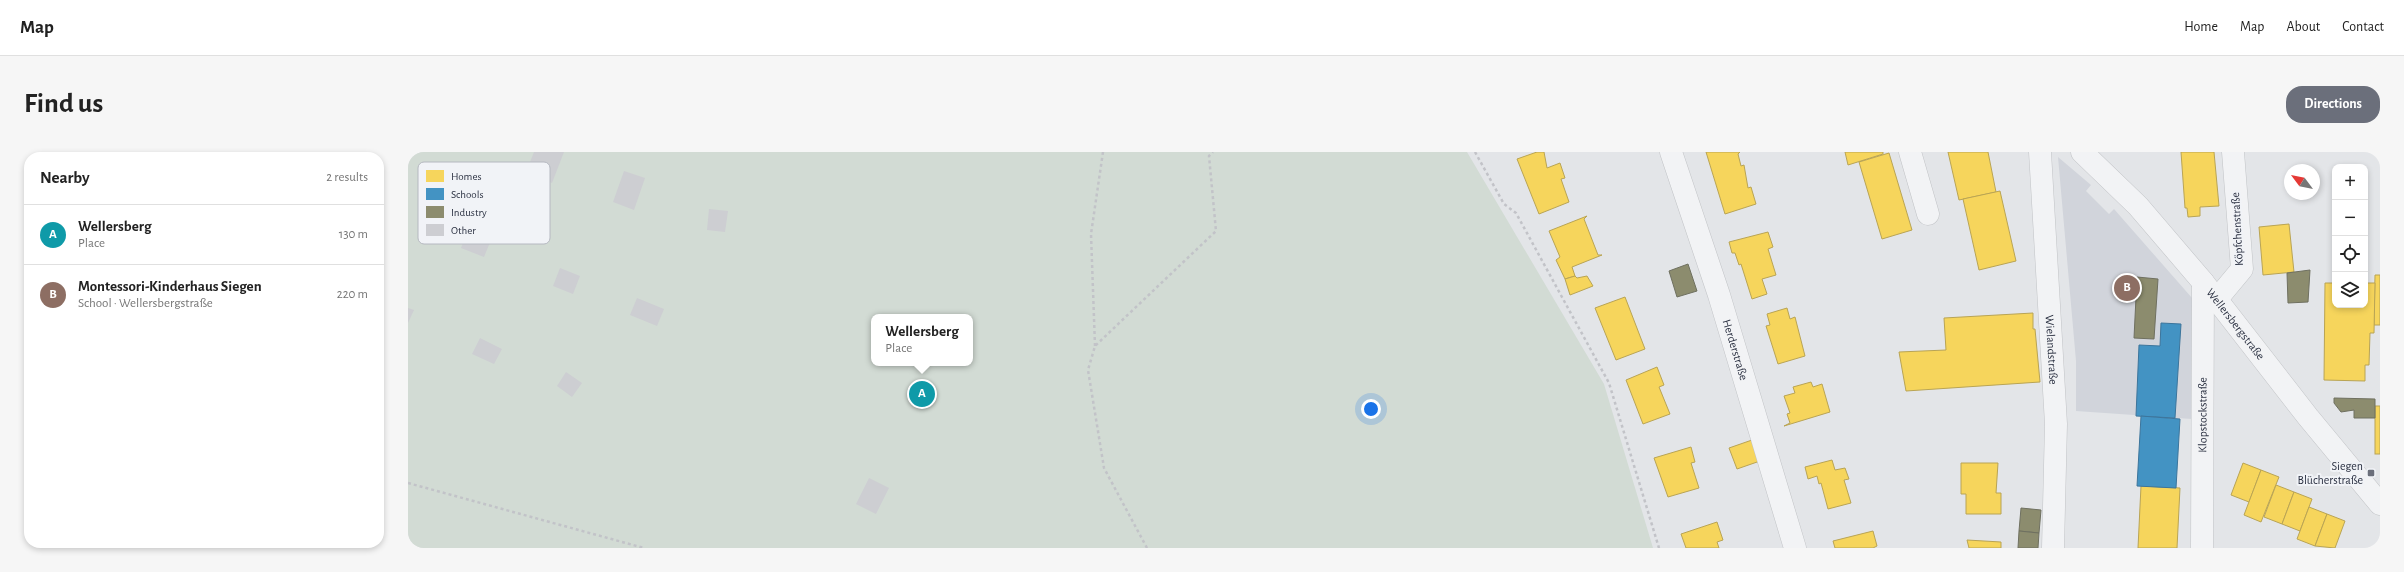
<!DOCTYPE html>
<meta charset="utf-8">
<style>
body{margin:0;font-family:"Alegreya Sans",sans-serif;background:#f6f6f6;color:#222}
.controls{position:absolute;right:12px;top:12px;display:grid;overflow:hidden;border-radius:8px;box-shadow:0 2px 6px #0003}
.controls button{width:36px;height:36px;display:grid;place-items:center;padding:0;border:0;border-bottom:1px solid #e0e0e0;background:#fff;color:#222;font:20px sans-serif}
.compass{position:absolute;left:1876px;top:12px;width:36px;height:36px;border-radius:50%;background:#fff;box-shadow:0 2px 6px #0003;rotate:302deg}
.you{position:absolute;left:963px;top:257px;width:14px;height:14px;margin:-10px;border:3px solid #fff;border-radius:50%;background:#1a73e8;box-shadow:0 0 0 6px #1a73e833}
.badge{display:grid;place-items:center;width:26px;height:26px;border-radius:50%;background:#6b6f7b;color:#fff;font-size:13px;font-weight:700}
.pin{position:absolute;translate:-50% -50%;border:2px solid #fff;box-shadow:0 1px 4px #0006}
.popup{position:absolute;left:463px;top:162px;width:102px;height:52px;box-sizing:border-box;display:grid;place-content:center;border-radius:8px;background:#fff;filter:drop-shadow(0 1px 3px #0005);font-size:13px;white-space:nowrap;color:#767676}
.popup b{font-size:15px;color:#222}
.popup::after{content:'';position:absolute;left:50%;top:100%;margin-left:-8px;border:8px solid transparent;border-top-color:#fff}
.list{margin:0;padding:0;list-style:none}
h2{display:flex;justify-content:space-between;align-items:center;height:52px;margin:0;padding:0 16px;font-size:17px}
h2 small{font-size:13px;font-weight:400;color:#767676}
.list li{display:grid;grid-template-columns:26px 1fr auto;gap:12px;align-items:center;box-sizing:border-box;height:60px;padding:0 16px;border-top:1px solid #e0e0e0}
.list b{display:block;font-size:15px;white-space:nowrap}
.list p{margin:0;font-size:13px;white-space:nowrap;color:#767676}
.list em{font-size:13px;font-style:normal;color:#767676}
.icon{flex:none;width:22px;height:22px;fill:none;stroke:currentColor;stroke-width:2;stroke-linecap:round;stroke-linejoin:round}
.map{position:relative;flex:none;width:1972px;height:396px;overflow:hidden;border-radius:16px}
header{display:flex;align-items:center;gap:24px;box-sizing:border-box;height:56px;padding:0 20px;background:#fff;border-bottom:1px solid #e0e0e0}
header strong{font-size:19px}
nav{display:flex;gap:22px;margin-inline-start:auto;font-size:14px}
.intro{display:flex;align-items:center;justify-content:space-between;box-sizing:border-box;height:96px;padding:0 24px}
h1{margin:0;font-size:28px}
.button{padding:10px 18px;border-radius:16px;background:#6b6f7b;color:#fff;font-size:14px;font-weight:700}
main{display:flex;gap:24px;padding:0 24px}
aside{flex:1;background:#fff;border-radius:16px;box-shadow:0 2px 6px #0003}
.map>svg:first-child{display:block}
.built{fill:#d1d4db}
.green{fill:#d2dbd4;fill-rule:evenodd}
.homes{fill:#f6d55c;stroke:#b9a454}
.schools{fill:#4393c3;stroke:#3c759c}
.industry{fill:#8c8c6e;stroke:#6f7060}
.building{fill:#cdced2}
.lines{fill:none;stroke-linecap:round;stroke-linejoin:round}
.minor-casing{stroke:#c1c3c6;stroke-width:23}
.path{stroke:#c2c3c8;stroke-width:2.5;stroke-dasharray:3 3;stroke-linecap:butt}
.minor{stroke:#f2f3f5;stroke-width:22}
.poi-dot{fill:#6b6f7b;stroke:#f1f3f7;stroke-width:1.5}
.labels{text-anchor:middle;stroke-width:4;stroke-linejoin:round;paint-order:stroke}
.street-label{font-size:12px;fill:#2a3041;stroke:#f1f3f7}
.poi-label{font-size:12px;fill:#2a3041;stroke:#f1f3f7;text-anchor:end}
.key{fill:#f1f3f7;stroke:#b5b8c0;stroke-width:1}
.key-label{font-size:11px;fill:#2a3041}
</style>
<header>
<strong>Map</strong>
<nav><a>Home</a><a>Map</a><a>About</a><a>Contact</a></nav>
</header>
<div class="intro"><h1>Find us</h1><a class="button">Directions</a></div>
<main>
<aside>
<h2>Nearby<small>2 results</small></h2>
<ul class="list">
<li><span class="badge" style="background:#0f9aa8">A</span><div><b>Wellersberg</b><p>Place</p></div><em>130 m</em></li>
<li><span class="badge" style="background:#8d6e63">B</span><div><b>Montessori-Kinderhaus Siegen</b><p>School · Wellersbergstraße</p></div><em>220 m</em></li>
</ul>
</aside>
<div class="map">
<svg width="1972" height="396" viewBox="0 0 1972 396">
<rect width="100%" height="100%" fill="#e3e5e8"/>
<path class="built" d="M 1650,5 L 1683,33 L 1678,39 L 1701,62 L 1706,57 L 1784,146 L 1784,267 L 1668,259 L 1668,209 Z"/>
<path class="green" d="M 0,0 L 1059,0 L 1196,232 L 1245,396 L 0,396 ZM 466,165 L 562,165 L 562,211 L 466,211 Z"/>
<g class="homes">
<path d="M 1129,0 L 1136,0 L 1139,16 L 1152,11 L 1157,26 L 1153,27 L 1161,50 L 1131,62 L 1109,7 Z"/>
<path d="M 1298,0 L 1332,0 L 1330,2 L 1333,14 L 1336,13 L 1340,36 L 1343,35 L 1348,52 L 1317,62 Z"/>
<path d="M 1437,0 L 1475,0 L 1475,2 L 1440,13 Z"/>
<path d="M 1540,0 L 1580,0 L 1588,40 L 1551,48 Z"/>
<path d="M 1773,0 L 1806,0 L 1811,54 L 1792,55 L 1792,64 L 1780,65 L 1779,56 L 1777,56 Z"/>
<path d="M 1481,1 L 1504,78 L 1474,87 L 1451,10 Z"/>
<path d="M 1592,39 L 1608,109 L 1571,118 L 1555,47 Z"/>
<path d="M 1179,64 L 1176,67 L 1190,103 L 1194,103 L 1164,115 L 1167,124 L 1157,127 L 1148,108 L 1152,105 L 1141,79 Z"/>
<path d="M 1881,72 L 1886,120 L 1855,123 L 1851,75 Z"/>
<path d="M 1360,80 L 1365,95 L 1360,97 L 1368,123 L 1354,127 L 1359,142 L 1344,147 L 1333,112 L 1331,113 L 1327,101 L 1324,101 L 1321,90 Z"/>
<path d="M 1967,123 L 1972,123 L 1972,173 L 1966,173 Z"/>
<path d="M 1167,124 L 1169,126 L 1179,124 L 1185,134 L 1162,143 L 1157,127 Z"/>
<path d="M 1917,131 L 1927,131 L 1927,153 L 1957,153 L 1957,131 L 1967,131 L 1966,181 L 1962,181 L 1961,213 L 1957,213 L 1957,229 L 1916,228 Z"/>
<path d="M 1217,145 L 1237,197 L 1208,208 L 1187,156 Z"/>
<path d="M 1379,156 L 1382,167 L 1387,165 L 1397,204 L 1370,212 L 1358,174 L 1362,173 L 1359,162 Z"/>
<path d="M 1625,161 L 1625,177 L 1627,177 L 1632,230 L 1498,239 L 1491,200 L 1538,198 L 1536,166 Z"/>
<path d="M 1249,215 L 1256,233 L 1251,235 L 1262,262 L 1235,272 L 1218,228 Z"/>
<path d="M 1403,230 L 1405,235 L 1414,232 L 1422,260 L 1376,274 L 1382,271 L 1379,262 L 1382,261 L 1376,244 L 1387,241 L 1385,235 Z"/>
<rect x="1967" y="254" width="5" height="48"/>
<path d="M 1344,288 L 1352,309 L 1329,317 L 1321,296 Z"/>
<path d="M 1283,295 L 1287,310 L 1283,311 L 1291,336 L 1260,345 L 1246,306 Z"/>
<path d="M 1424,308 L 1427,318 L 1437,316 L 1441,327 L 1436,328 L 1443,351 L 1420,357 L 1413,331 L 1411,332 L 1409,324 L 1400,327 L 1397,315 Z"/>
<path d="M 1553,311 L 1590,311 L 1588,341 L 1593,341 L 1593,362 L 1558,362 L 1558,342 L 1553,342 Z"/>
<path d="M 1835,311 L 1853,318 L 1841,350 L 1823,343 Z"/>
<path d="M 1853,318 L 1871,325 L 1853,370 L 1836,363 Z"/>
<path d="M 1868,333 L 1886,340 L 1874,372 L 1856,365 Z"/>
<path d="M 1733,334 L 1772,336 L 1769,396 L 1730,396 Z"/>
<path d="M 1886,340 L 1904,347 L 1892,379 L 1874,372 Z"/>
<path d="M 1901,355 L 1919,362 L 1907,394 L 1889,387 Z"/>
<path d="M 1919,362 L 1937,369 L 1927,396 L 1907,394 Z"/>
<path d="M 1309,370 L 1315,388 L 1309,390 L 1311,396 L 1278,396 L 1273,382 Z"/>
<path d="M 1465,379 L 1469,394 L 1465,396 L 1427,396 L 1425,389 Z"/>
<path d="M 1559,388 L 1593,390 L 1593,396 L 1561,396 Z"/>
</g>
<g class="schools">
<path d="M 1753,171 L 1773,172 L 1767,266 L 1728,264 L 1731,193 L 1752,194 Z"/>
<path d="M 1733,264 L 1772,267 L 1768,336 L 1729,334 Z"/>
</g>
<g class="industry">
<path d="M 1280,112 L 1289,139 L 1269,145 L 1261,119 Z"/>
<path d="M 1902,118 L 1900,150 L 1880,151 L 1879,121 Z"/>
<path d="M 1729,125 L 1750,127 L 1746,187 L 1726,186 Z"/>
<path d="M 1926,246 L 1967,247 L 1967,266 L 1946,266 L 1946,258 L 1933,260 L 1926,251 Z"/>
<path d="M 1613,356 L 1633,358 L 1631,381 L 1611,379 Z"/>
<path d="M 1611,379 L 1631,381 L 1630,396 L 1610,396 Z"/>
</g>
<g class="building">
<path d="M 126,0 L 156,0 L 144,31 L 118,20 Z"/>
<path d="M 216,19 L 237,26 L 226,58 L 205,50 Z"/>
<path d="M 301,57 L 320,59 L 317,80 L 299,78 Z"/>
<path d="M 60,79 L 83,88 L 76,105 L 53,96 Z"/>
<path d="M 152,116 L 172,124 L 165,142 L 145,134 Z"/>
<path d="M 229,146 L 256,157 L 249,174 L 222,163 Z"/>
<path d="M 0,156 L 6,158 L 0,171 Z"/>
<path d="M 72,186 L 94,197 L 86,212 L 64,202 Z"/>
<path d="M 158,220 L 174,231 L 164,245 L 149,234 Z"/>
<path d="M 461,326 L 481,336 L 468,362 L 448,352 Z"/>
</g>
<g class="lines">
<defs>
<g id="minor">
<path id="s1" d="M 1263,0 L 1311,143 L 1387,396"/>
<path d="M 1502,0 L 1520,62"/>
<path id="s2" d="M 1632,0 L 1648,272 L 1645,396"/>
<path id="s3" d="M 1674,0 L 1730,54 L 1795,130 L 1900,265 L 1972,352"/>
<path d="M 1809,147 L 1834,117 L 1825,0"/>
<path id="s4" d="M 1794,396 L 1795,130"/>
</g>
</defs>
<use href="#minor" class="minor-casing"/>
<g class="path">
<path d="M 1067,0 L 1096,52 L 1108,61 L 1201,231 L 1251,396"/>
<path d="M 687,194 L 683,82 L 695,0"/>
<path d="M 0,331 L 236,396"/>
<path d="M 739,396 L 696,316 L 680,218 L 687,194 L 808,79 L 801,4 L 805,0"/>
</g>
<use href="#minor" class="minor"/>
</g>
<rect class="poi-dot" x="1959" y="317" width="8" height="8" rx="2"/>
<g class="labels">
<g class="street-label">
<text transform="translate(1829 77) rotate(-93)" y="4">Köpfchenstraße</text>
<text dy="4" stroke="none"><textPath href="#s3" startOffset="231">Wellersbergstraße</textPath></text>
<text dy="4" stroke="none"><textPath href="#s1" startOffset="208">Herderstraße</textPath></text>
<text dy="4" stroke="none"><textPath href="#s2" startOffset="198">Wielandstraße</textPath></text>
<text dy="4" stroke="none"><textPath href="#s4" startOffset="133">Klopstockstraße</textPath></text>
</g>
<g class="poi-label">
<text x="1955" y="318">Siegen<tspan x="1955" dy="14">Blücherstraße</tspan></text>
</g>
</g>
<rect x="10" y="10" width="132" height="82" rx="6" class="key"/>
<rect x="18" y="18" width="18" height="12" fill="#f6d55c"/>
<rect x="18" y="36" width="18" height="12" fill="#4393c3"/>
<rect x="18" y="54" width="18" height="12" fill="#8c8c6e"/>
<rect x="18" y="72" width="18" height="12" fill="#cdced2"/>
<g class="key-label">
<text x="43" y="28">Homes</text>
<text x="43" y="46">Schools</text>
<text x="43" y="64">Industry</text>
<text x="43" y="82">Other</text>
</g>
</svg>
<div class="controls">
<button>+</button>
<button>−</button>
<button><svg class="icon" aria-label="locate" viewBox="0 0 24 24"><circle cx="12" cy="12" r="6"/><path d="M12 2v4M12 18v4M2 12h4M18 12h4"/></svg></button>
<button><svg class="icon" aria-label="layers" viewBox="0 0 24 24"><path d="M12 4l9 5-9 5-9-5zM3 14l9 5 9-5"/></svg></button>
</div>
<svg class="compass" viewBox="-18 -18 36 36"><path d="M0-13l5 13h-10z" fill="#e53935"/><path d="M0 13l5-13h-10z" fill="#767676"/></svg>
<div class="you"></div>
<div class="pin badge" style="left:514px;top:242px;background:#0f9aa8">A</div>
<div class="popup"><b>Wellersberg</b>Place</div>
<div class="pin badge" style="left:1719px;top:136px;background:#8d6e63">B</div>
</div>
</main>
